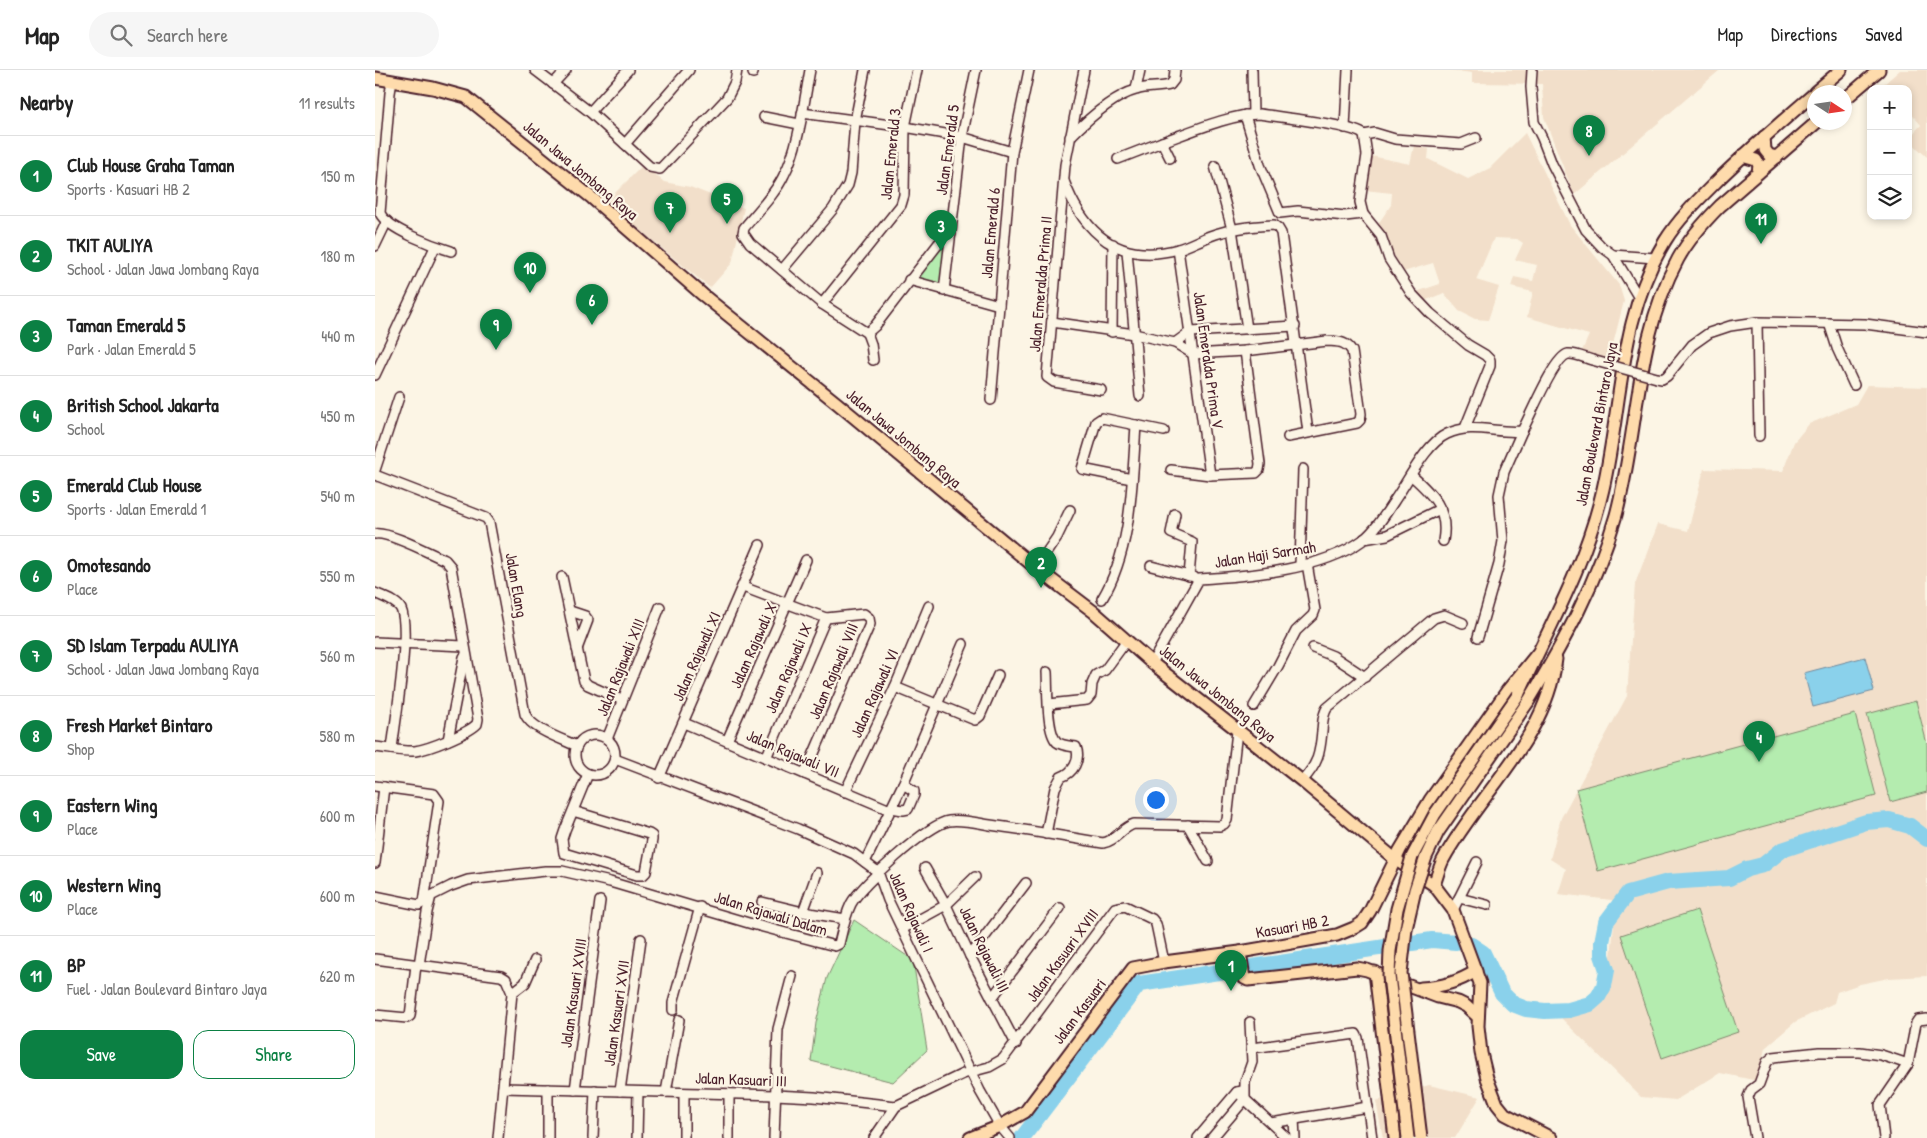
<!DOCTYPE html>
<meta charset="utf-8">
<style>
body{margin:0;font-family:"Patrick Hand",sans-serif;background:#f6f6f6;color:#222}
.controls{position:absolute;right:15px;top:15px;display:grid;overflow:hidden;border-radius:10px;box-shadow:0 2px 8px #0003}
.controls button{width:45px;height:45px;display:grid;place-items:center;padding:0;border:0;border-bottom:1px solid #e0e0e0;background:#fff;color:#222;font:25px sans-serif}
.compass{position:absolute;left:1432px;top:15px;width:45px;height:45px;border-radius:50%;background:#fff;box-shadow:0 2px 8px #0003;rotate:102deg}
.you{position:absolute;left:780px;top:729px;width:18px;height:18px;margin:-12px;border:4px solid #fff;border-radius:50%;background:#1a73e8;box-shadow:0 0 0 8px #1a73e833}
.badge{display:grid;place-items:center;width:32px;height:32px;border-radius:50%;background:#0b8043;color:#fff;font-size:16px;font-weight:700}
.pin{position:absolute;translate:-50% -41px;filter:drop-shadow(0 1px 2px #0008)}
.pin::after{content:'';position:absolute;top:26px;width:18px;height:15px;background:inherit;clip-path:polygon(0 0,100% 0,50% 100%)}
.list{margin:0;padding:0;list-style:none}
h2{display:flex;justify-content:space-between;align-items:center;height:65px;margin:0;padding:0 20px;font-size:21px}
h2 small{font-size:16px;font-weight:400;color:#767676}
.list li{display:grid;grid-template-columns:32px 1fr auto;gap:15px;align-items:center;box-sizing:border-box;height:80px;padding:0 20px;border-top:1px solid #e0e0e0}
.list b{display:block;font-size:19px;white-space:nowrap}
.list p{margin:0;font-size:16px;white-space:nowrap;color:#767676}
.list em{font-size:16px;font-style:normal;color:#767676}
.actions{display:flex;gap:10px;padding:15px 20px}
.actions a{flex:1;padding:11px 0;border:1px solid #0b8043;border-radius:15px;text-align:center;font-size:18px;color:#0b8043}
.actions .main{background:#0b8043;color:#fff}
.icon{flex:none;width:28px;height:28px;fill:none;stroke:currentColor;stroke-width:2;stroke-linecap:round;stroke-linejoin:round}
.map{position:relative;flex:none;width:1552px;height:1068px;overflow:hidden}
header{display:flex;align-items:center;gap:30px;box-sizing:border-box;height:70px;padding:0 25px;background:#fff;border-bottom:1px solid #e0e0e0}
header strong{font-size:24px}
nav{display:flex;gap:28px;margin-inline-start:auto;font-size:18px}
.search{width:350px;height:45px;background:#f6f6f6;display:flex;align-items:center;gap:12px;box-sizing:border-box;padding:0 18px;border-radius:28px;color:#767676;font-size:19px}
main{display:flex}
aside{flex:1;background:#fff}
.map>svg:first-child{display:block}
.built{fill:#f2dfca}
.green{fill:#b4ecaf;stroke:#7f866d}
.water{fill:#8ad1eb;stroke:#708a9e}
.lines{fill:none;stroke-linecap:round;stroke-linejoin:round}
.river{stroke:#8ad1eb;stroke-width:16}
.minor-casing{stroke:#4a1f2b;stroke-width:12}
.major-casing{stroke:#4a1f2b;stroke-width:15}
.minor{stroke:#fcf5e5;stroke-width:9}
.major{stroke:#fedbac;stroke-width:11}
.minor-bridge-casing{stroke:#4a1f2b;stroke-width:12;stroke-linecap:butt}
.major-bridge-casing{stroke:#4a1f2b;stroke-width:15;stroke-linecap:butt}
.minor-bridge{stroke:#fcf5e5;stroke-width:9}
.major-bridge{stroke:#fedbac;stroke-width:11}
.labels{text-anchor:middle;stroke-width:4.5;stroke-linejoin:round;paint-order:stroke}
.street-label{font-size:16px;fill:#4a1f2b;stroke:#fcf5e5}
</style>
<header>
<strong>Map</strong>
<div class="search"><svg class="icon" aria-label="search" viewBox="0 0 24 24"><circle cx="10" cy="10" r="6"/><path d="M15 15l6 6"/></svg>Search here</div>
<nav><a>Map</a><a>Directions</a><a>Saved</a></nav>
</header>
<main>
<aside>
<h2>Nearby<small>11 results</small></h2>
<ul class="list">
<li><span class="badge">1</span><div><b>Club House Graha Taman</b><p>Sports · Kasuari HB 2</p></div><em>150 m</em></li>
<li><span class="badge">2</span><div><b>TKIT AULIYA</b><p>School · Jalan Jawa Jombang Raya</p></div><em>180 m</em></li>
<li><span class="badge">3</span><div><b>Taman Emerald 5</b><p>Park · Jalan Emerald 5</p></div><em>440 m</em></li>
<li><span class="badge">4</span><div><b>British School Jakarta</b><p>School</p></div><em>450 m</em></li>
<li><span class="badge">5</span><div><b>Emerald Club House</b><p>Sports · Jalan Emerald 1</p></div><em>540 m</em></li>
<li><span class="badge">6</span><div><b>Omotesando</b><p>Place</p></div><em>550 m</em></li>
<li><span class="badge">7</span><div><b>SD Islam Terpadu AULIYA</b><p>School · Jalan Jawa Jombang Raya</p></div><em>560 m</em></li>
<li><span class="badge">8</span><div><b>Fresh Market Bintaro</b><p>Shop</p></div><em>580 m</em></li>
<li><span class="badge">9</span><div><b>Eastern Wing</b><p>Place</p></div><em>600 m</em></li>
<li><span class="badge">10</span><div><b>Western Wing</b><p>Place</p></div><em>600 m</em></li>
<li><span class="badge">11</span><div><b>BP</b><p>Fuel · Jalan Boulevard Bintaro Jaya</p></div><em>620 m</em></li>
</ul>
<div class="actions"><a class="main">Save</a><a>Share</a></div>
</aside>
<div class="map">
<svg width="1552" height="1068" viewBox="0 0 1552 1068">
<rect width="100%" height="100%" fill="#fcf5e5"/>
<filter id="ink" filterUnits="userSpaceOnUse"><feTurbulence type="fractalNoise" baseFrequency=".02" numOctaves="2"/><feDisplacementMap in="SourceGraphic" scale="10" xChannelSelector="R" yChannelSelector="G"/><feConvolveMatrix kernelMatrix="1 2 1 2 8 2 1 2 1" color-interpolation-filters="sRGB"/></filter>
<g filter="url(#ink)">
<g class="built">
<path d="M 1075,0 L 1345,0 L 1199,125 L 1169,47 L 1167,14 L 1097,13 L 1097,3 Z"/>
<path d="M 1525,0 L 1552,0 L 1552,87 L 1533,69 L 1546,55 L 1533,40 L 1533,19 L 1513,19 L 1509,14 Z"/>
<path d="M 1150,63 L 1195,155 L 1244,215 L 1249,231 L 1234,290 L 1207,281 L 1214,265 L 1152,247 L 1158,222 L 1136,217 L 1139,207 L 1158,211 L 1162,195 L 1140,190 L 1148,173 L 1142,169 L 1119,168 L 1101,210 L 1124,217 L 1113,250 L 1100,249 L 1084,241 L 1069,223 L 1049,231 L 1041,222 L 1065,214 L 1058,193 L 1028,202 L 1003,154 L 1016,135 L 1017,123 L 989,120 L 996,86 L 1035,94 L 1039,76 L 1054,79 L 1053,89 L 1093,109 L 1115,98 Z"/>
<path d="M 268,95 L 289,112 L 315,117 L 369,138 L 357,193 L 335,218 L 231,132 Z"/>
<path d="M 1492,315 L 1552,317 L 1552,906 L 1514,908 L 1485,914 L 1462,922 L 1459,933 L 1420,952 L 1390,978 L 1383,1011 L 1345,1003 L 1301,1030 L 1266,1027 L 1183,945 L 1225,935 L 1233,921 L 1239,854 L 1237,830 L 1183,824 L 1191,799 L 1175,789 L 1186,748 L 1252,626 L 1260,514 L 1283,454 L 1313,461 L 1329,399 L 1408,401 L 1419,372 L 1434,354 L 1481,334 Z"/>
<path d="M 1054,1015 L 1105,1027 L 1080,1068 L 1008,1068 L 1001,1031 Z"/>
</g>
<g class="green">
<path d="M 576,164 L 569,221 L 534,210 Z"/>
<path d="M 1541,631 L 1552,674 L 1552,722 L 1515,732 L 1492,644 Z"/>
<path d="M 1480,644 L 1501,726 L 1223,801 L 1201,719 Z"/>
<path d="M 1322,840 L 1363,962 L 1287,988 L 1246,865 Z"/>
<path d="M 479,850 L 538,890 L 552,980 L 518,1012 L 436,991 L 441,953 L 452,908 Z"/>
</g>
<path class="water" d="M 1490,587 L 1499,621 L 1438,637 L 1429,603 Z"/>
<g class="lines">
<g class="river">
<path d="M 1096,875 L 1108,883 L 1127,923 L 1138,934 L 1151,939 L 1170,941 L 1194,940 L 1215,934 L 1223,927 L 1229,916 L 1232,900 L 1227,885 L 1227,872 L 1231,852 L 1253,823 L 1293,812 L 1354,808 L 1372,799 L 1388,795 L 1407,780 L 1491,752 L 1514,750 L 1535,756 L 1552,769"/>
<path d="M 647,1068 L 764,914 L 1057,870 L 1081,872"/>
</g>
<defs>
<g id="minor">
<path d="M 160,0 L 215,42 L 275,97 L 285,99 L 352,28 L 360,12 L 362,0"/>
<path d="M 435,0 C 429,32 424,77 409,105 C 401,123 382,142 369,158 L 368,163 L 375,173 L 447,234 L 492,263"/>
<path d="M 709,0 L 690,95 L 672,307 L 679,312 L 726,320"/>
<path d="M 877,0 L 878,44"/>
<path d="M 1157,0 L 1156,17 L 1159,52 L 1167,68 L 1177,94 L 1211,160 L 1227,177 L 1238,185 L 1264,228"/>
<path d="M 378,3 L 378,0"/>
<path d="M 17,11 L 15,23 L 5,143 C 12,159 59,176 76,181"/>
<path d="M 178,14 L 191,0"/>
<path d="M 761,19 L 765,0"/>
<path d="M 215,42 L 253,0"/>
<path d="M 427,43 L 530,57 L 587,67 L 637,82"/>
<path d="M 870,45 L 885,95 L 905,143 L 923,141 L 970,146 L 988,144"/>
<path d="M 389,47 L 424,54"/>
<path d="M 970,58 L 973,0"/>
<path d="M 989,65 L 992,85 L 985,132 L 988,144 L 1006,166 L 1014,189 L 1036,223 L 1055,243 L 1093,275 L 1110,285 L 1115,290 L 1115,296 L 1090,358"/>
<path d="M 989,65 L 1000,63 L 1020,69 L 1086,74 L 1101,68"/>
<path d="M 695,67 C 711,51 738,26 761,20 C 772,16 784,18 795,15 L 799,10 L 800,0"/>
<path d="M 787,72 C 815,62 856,44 885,44 C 903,47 980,55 989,65"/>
<path d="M 250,74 L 314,0"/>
<path d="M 743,89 L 787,72 L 795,88"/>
<path d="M 840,96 L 857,159 L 872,259"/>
<path d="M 689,111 C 709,164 745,195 803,179 C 814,176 824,170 835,166 C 856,158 876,156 899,155 L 903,158 L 906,163 L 933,362"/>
<path d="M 0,176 L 12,151"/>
<path d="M 803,179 L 835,405"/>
<path d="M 752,181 L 765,326"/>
<path d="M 1238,185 L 1280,188"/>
<path d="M 407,200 L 458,139 L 473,115 L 476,103 L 480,51 L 490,0"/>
<path d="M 534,210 L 624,235"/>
<path d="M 569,221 L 587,67 L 601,0"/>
<path d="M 447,234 L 526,135 L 529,125 L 530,57 L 542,0"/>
<path d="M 677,252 L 759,264 L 800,273 L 818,284 L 870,281 L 952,271 C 963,272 971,271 977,281 L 986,344 L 985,350 L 982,353 L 913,367"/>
<path d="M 1382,252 L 1384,366"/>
<path d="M 1454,253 L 1462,278 L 1479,315"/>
<path d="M 737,262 L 738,174"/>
<path d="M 492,263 L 500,256 L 564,173 L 576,164"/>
<path d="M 492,263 L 496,274 L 498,290"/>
<path d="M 800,273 L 815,262 L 920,256"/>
<path d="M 0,305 L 60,177"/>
<path d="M 1282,308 L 1287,309 L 1292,306 L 1317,275 L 1334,263 L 1355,256 L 1382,252 L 1490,254 L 1552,262"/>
<path d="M 616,330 L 637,82 L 654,0"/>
<path d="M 0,400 L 24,327"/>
<path d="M 796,400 L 835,405 L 881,403 L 884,400 L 885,394 L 870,281"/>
<path d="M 0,405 L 111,448 L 114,452 L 150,644 C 156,659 187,669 202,676"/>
<path d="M 1036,405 C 1057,424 1074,439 1068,471"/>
<path d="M 757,409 L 707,399 L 721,352 L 727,348 L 789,361"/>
<path d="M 800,444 L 796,463 L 817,472 L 814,506"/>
<path d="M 0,464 C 13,461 56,484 70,490 L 76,497 L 103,649 L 102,654 C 92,664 54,679 40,681 C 27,682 13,678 0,677"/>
<path d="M 989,469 L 1012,465 L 1065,439"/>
<path d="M 925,495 L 928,399"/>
<path d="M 776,496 L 819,507"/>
<path d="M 661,498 L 682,467 L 695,440"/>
<path d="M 187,507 L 209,611 L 213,615 L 247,630"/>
<path d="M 368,517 L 451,548 L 489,544 L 494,548 L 495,554 L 430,704"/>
<path d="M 0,523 C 8,527 22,531 26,539 C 36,560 20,652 17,679"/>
<path d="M 727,529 C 757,480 757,413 761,355"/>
<path d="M 195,541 L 210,546 L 213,550 L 202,579"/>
<path d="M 1103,567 L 1124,494 L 1128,471 L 1124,425 L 1129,402 L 1147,361"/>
<path d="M 0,572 L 89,576"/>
<path d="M 938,578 L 958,586 L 990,607"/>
<path d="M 777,593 L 824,509 C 874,506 947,500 988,470 C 1002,459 1013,440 1023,425 C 1035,407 1052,373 1072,364 C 1098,352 1121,364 1147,361 C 1155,347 1179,287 1193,284 C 1200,283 1210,288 1217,290"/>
<path d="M 520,617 L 600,650 L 605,646 L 623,605"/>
<path d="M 674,634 L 712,630 L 716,625 L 717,614 L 721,605 L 730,600 L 752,570"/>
<path d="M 879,636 L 903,596 L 921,561 L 938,545 L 940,540 L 932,494"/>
<path d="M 309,653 L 515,740"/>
<circle cx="220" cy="685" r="20"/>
<path d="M 232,669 L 285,537"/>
<path d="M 73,670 L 89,587"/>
<path d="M 352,671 L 431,490"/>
<path d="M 391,688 L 451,548"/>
<path d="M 240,689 L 423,759 L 479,784 L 503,802 L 513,830 L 605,1021 L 625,1056 L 635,1068"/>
<path d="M 284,708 L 385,475"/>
<path d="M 927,711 C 943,694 945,684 947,661 C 948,653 947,646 952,638 L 1059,548 L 1069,545 L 1088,553"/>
<path d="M 0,716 L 59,724 L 64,731 L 49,832 L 44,835 L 0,826"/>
<path d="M 470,722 L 520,617 L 554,536"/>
<path d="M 516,738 L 528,740 L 533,739 L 539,725 L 539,721 L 528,714"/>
<path d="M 198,741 L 274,764 L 277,766 L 277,770 L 271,802 L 268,805 L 262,805 L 189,783 L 187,769 L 190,760 L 213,704"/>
<path d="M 813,755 L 833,791"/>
<path d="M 671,764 L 680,718 L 686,707 C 698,703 706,690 701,677 C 695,676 687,676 682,672 C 671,662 673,618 672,602"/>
<path d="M 490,792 L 528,714 L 588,574"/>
<path d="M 0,793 L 9,717"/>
<path d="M 550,798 L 571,835 L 595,886 L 641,974"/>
<path d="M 1084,828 L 1112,835"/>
<path d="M 387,832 L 428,842 L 470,849"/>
<path d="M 1078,840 L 1102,792"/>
<path d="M 428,842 L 442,803"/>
<path d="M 527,859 L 571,835 L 600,807"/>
<path d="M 595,886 L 651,813"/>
<path d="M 0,889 L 126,906 L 131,909 L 137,923 L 123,1068"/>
<path d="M 44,895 L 52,842 L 56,826 L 76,816 L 93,810 L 170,801 L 187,801 L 235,812 L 377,854 L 460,876 L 464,874 C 467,861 470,846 476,834 C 486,815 553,754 574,751 C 587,749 602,753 615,755 C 653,760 691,767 728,773 C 741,771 746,758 759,754 L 845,756 L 849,754 L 852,750 L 862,661"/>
<path d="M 137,923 L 150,913 L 160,890"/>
<path d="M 617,928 L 685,838"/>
<path d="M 298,940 L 298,933 L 325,837"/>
<path d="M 0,945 L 32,948 L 35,946 L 41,895"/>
<path d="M 877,978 L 981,964 L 983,968 L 997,1068"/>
<path d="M 128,1018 L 400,1025 L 439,1027 L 521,1036 L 588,1004 L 614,997 L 628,989 L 740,838 L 750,836 L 777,849 L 781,854 L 789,892"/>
<path d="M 200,1020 L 225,831"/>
<path d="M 245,1021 L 266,869"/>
<path d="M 291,1022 L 304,950"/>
<path d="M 862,1022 L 912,1068"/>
<path d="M 919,1049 L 920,1068"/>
<path d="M 896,1053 L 993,1037"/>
<path d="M 173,1068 L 173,1019"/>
<path d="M 218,1068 L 220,1020"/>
<path d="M 262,1068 L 263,1022"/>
<path d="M 309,1068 L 309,1023"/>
<path d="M 354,1068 L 354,1024"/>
<path d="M 399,1068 L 403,959 L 417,906"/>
<path d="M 499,1068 L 521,1036"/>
<path d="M 823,1068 L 862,1022 L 866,1021"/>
<path d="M 837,1068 L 870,1029 L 870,1012 L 877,992 L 875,952"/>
<path d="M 1380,1068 L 1373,1027 L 1376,1020 L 1384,1014 L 1392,992 L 1398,987 L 1444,982 L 1485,982 L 1506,985 L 1533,994"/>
<path d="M 1509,1068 L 1505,1035 L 1533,994 L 1541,953 L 1543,950 L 1552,949"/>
</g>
<g id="major">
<path d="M 0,8 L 58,18 L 91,27 L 217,128 L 328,225 L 463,334 L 661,498 L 719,542 L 777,593 L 927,711 L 1021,790 L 1059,815 L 1078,840 L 1105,913 L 1103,956 L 1106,983 L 1112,1008 L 1122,1034 L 1130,1044 L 1176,1068"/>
<path d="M 1440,22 L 1466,0"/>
<path d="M 1470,29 L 1504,0"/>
<path d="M 1389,67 L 1390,80 L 1394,85 L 1402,87"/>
<path d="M 1367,86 L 1381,90 L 1384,95 L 1383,103"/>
<path d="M 1143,625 C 1175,556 1211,493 1228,419 C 1247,336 1244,247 1290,171 C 1303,150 1321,132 1339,114 C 1371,82 1405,53 1440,23"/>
<path d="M 1153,632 C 1189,572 1222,512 1241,445 C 1264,360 1260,268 1303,189 C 1314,169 1329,152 1345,136 L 1442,52"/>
<path d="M 1059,815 C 1062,807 1064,798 1068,790 C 1104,723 1172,669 1181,589"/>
<path d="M 865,882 L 869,908 L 873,910 L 982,898 L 992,900 L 1063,927 L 1083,932 L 1091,936 L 1103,947"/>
<path d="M 1000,902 L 1020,1068"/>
<path d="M 1046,918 C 1066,917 1084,912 1101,901"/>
<path d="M 595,1068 L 625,1056 L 650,1042 L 758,898 L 789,892 L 865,882 L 962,865 L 979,858 L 987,853 L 995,841 L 1025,780 L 1055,730 L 1132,621 L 1162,584"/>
</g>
</defs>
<use href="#minor" class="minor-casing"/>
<use href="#major" class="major-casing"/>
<use href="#minor" class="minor"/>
<use href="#major" class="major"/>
<defs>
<path id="minor-bridge" d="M 1217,290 L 1282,308"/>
<g id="major-bridge">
<path d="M 1033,1068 L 1014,906 L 1015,881 L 1022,839 L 1037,787 L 1060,744 L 1143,625"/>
<path d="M 1046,1068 L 1026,903 L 1031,859 L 1040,820 L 1051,787 L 1063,762 L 1153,632"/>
</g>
</defs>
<use href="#minor-bridge" class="minor-bridge-casing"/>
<use href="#major-bridge" class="major-bridge-casing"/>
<use href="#minor-bridge" class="minor-bridge"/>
<use href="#major-bridge" class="major-bridge"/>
</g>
</g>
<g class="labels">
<g class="street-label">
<text transform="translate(572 80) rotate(-82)" y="6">Jalan Emerald 5</text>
<text transform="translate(515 84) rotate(-84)" y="6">Jalan Emerald 3</text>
<text transform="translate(206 100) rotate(40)" y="6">Jalan Jawa Jombang Raya</text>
<text transform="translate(615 163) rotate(-85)" y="6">Jalan Emerald 6</text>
<text transform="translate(665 214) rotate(-85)" y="6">Jalan Emeralda Prima II</text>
<text transform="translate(834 290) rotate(82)" y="6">Jalan Emeralda Prima V</text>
<text transform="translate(1221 354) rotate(-79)" y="6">Jalan Boulevard Bintaro Jaya</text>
<text transform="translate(529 368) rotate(40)" y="6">Jalan Jawa Jombang Raya</text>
<text transform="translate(890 484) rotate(-9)" y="6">Jalan Haji Sarmah</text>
<text transform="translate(142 515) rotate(80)" y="6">Jalan Elang</text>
<text transform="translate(378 575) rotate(-66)" y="6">Jalan Rajawali X</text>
<text transform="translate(321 586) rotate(-66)" y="6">Jalan Rajawali XI</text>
<text transform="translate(245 597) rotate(-68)" y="6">Jalan Rajawali XIII</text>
<text transform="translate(413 598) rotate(-67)" y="6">Jalan Rajawali IX</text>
<text transform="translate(458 601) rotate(-67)" y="6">Jalan Rajawali VIII</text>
<text transform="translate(499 623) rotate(-66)" y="6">Jalan Rajawali VI</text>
<text transform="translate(843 623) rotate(39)" y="6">Jalan Jawa Jombang Raya</text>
<text transform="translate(418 683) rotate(23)" y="6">Jalan Rajawali VII</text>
<text transform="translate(537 842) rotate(66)" y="6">Jalan Rajawali I</text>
<text transform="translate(396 843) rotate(17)" y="6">Jalan Rajawali Dalam</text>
<text transform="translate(917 856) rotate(-10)" y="6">Kasuari HB 2</text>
<text transform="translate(610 879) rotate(64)" y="6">Jalan Rajawali III</text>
<text transform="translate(687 885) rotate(-54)" y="6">Jalan Kasuari XVIII</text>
<text transform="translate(198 923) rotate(-82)" y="6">Jalan Kasuari XVIII</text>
<text transform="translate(704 941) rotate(-53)" y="6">Jalan Kasuari</text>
<text transform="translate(241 943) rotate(-82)" y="6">Jalan Kasuari XVII</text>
<text transform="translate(366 1009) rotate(2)" y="6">Jalan Kasuari III</text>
</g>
</g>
</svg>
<div class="controls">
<button>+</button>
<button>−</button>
<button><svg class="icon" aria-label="layers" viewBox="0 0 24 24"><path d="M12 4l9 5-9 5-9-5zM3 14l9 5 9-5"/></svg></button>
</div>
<svg class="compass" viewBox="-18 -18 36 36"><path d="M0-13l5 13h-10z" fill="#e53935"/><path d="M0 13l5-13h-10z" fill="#767676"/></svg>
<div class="you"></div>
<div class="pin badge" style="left:856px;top:921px">1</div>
<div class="pin badge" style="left:666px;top:518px">2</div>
<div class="pin badge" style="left:566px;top:181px">3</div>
<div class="pin badge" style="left:1384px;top:692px">4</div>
<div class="pin badge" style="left:352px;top:154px">5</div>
<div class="pin badge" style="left:217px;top:255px">6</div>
<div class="pin badge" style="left:295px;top:163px">7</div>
<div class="pin badge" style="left:1214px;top:86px">8</div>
<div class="pin badge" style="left:121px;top:280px">9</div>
<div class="pin badge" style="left:155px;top:223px">10</div>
<div class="pin badge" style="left:1386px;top:174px">11</div>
</div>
</main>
